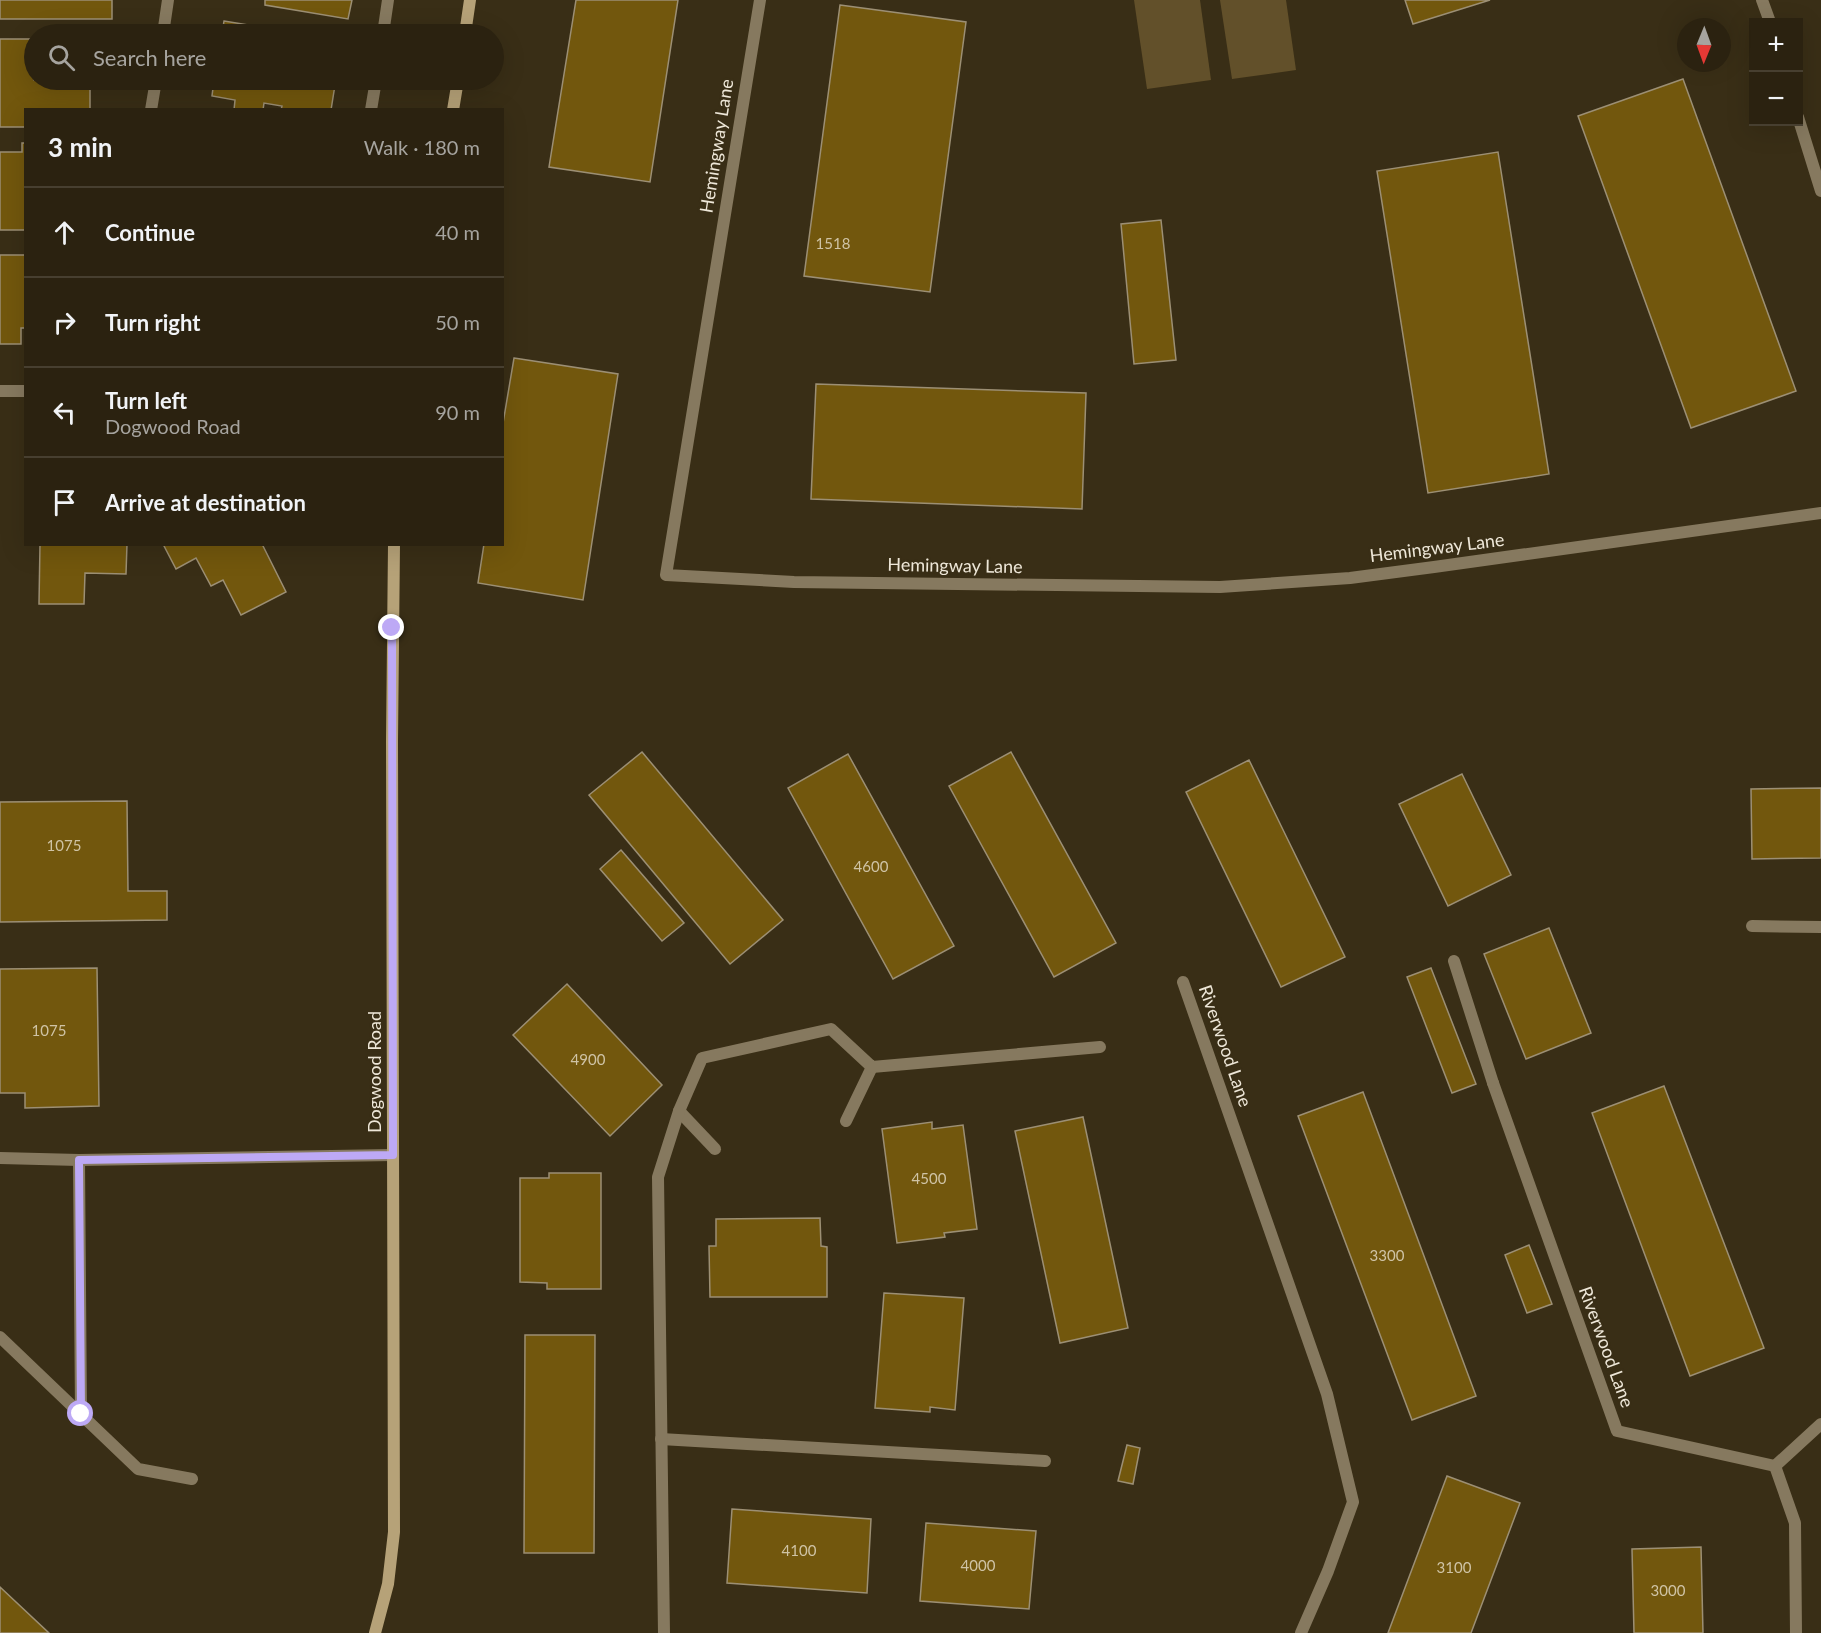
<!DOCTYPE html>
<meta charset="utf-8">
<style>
body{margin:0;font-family:Lato,sans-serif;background:#332a19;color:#f1f3f6}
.controls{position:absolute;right:18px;top:18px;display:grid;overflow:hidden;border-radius:0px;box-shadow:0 6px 24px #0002}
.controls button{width:54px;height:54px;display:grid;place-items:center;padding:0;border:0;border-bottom:2px solid #473f30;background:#2b2210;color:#f1f3f6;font:30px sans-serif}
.compass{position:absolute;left:1677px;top:18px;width:54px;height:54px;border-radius:50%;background:#2b2210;box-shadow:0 6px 24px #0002;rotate:181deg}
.stop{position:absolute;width:18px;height:18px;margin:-14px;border:4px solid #bda9f5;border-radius:50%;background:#fff}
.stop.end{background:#bda9f5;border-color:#fff;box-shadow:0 2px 6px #0008}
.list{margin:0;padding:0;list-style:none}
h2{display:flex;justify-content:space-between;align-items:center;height:78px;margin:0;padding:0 24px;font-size:26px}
h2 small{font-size:20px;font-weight:400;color:#a6a49f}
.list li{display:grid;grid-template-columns:39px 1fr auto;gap:18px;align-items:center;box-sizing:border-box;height:90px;padding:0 24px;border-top:2px solid #473f30}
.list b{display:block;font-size:22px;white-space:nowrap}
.list p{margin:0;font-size:20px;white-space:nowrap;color:#a6a49f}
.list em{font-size:20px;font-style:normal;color:#a6a49f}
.icon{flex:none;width:33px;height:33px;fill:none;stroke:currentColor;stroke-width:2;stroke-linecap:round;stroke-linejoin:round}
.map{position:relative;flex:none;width:1821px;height:1633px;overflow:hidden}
.search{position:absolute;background:#2b2210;box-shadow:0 6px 24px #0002;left:24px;top:24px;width:480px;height:66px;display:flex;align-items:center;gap:15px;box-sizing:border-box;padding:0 21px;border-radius:33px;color:#a6a49f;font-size:22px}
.panel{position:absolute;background:#2b2210;box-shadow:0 6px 24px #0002;left:24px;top:108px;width:480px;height:438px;border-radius:0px}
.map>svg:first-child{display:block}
.green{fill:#62502a}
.building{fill:#72570d;stroke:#9c8f74;stroke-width:1.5}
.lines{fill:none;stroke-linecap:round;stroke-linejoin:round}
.lane{stroke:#86795f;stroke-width:12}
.street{stroke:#86795f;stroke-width:12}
.secondary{stroke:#b6a278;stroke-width:12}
.route{stroke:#bda9f5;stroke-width:8}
.labels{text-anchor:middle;stroke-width:4.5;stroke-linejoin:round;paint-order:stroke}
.number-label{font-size:15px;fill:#cfc3a5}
.street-label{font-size:18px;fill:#eee7d8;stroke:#392e16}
</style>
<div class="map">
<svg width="1821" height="1633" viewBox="0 0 1821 1633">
<rect width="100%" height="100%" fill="#392e16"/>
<g class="green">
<path d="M 1134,0 L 1200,0 L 1211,80 L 1147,89 Z"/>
<path d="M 1220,0 L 1286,0 L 1296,70 L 1232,79 Z"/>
</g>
<g class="building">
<rect x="0" y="0" width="112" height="19"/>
<path d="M 265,0 L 352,0 L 348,19 L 265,5 Z"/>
<path d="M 576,0 L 678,0 L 650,182 L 549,167 Z"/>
<path d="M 1405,0 L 1490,0 L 1413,24 Z"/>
<path d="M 840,5 L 966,22 L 930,292 L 804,276 Z"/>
<path d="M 224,21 L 279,30 L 278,34 L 222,34 Z"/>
<path d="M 0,39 L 34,39 L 34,80 L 90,80 L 90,110 L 26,110 L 26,127 L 0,127 Z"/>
<path d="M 1683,79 L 1796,391 L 1691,428 L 1578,116 Z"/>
<path d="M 214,80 L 302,80 L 335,85 L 331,110 L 281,110 L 282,106 L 264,103 L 263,110 L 234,110 L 235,100 L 212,96 Z"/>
<path d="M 22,143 L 26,143 L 26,230 L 0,230 L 0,152 L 22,152 Z"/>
<path d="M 1498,152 L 1549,474 L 1428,493 L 1377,171 Z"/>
<path d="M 1161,220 L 1176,360 L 1134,364 L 1121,224 Z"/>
<path d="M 0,255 L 26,255 L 26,328 L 21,328 L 21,344 L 0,344 Z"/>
<path d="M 514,358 L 618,374 L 583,600 L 478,583 L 484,544 L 502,544 L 502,429 Z"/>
<path d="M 816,384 L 1086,393 L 1082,509 L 811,499 Z"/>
<path d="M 40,544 L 127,544 L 126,574 L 85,573 L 84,604 L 39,604 Z"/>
<path d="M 163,544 L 262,544 L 286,592 L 241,615 L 223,580 L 211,586 L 196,558 L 176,569 Z"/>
<path d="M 642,752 L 783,920 L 730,964 L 589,795 Z"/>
<path d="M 1011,752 L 1116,943 L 1054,977 L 949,786 Z"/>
<path d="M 848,754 L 954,946 L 893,979 L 788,788 Z"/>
<path d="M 1249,760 L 1345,957 L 1281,987 L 1186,792 Z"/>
<path d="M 1462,774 L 1511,875 L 1448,906 L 1399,804 Z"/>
<path d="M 1821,788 L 1821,858 L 1752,859 L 1751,789 Z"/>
<path d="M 127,801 L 128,891 L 167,891 L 167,920 L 0,922 L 0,802 Z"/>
<path d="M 621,850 L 684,923 L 662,941 L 600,869 Z"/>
<path d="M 1549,928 L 1591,1033 L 1526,1059 L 1484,954 Z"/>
<path d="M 97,968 L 99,1106 L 25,1108 L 25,1093 L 0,1093 L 0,969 Z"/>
<path d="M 1431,968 L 1476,1084 L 1452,1093 L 1407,977 Z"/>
<path d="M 567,984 L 662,1085 L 610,1136 L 513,1035 Z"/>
<path d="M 1664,1086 L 1764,1348 L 1690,1376 L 1592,1113 Z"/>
<path d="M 1363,1092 L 1476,1396 L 1412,1420 L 1298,1116 Z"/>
<path d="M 1083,1117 L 1128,1328 L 1060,1343 L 1015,1131 Z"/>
<path d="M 932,1122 L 932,1129 L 963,1125 L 977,1229 L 944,1233 L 945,1237 L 897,1243 L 882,1129 Z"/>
<path d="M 549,1173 L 601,1173 L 601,1289 L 547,1289 L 547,1283 L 520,1282 L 520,1178 L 549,1178 Z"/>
<path d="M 820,1218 L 821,1246 L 827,1247 L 827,1297 L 710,1297 L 709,1246 L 716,1246 L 716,1219 Z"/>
<path d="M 1529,1245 L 1552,1304 L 1527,1313 L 1505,1255 Z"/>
<path d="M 884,1293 L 964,1298 L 955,1410 L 930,1407 L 930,1412 L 875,1408 Z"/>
<path d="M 525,1335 L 595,1335 L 594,1553 L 524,1553 Z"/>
<path d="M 1127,1445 L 1140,1448 L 1133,1484 L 1118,1481 Z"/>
<path d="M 1447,1476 L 1520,1503 L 1471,1633 L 1388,1633 Z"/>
<path d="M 732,1509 L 871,1519 L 867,1593 L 727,1583 Z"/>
<path d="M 926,1523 L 1036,1531 L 1029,1609 L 920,1601 Z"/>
<path d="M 1701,1547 L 1703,1633 L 1634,1633 L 1632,1549 Z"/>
<path d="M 0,1587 L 49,1633 L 0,1633 Z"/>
</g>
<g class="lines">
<g class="lane">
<path d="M 383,34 L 388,0"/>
<path d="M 371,110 L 376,80"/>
<path d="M 1752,926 L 1821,927"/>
<path d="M 1493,1083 L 1617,1431 L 1775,1466"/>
<path d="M 679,1111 L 715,1149"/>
<path d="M 846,1121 L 872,1067"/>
<path d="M 0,1158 L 79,1160"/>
<path d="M 0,1337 L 138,1469 L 192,1479"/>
<path d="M 81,1414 L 79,1160 L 393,1155"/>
<path d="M 661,1439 L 1045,1461"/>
</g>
<g class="street">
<path d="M 760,0 L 666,575 L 794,582 L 1220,587 L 1350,578 L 1434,567 L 1821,513"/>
<path d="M 1762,0 L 1770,22"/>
<path d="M 163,34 L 168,0"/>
<path d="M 151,110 L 156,80"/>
<path d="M 1798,117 L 1821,191"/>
<path d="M 0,391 L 26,391"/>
<path d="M 1454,961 L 1493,1083"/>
<path d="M 1183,982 L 1327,1394 L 1353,1502 L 1328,1571 L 1301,1633"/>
<path d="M 664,1633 L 658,1177 L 679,1111 L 702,1058 L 831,1029 L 872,1067 L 1100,1047"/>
<path d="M 1796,1633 L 1795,1523 L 1775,1466 L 1821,1424"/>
</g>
<g class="secondary">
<path d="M 465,34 L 470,0"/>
<path d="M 453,110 L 458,80"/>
<path d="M 375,1633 L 388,1584 L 394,1532 L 392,741 L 394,544"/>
</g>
</g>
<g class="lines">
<path class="route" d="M 81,1414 L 79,1160 L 393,1155 L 392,628"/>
</g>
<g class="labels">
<g class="number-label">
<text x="833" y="249">1518</text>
<text x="64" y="851">1075</text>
<text x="871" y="872">4600</text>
<text x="49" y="1036">1075</text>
<text x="588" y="1065">4900</text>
<text x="929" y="1184">4500</text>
<text x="1387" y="1261">3300</text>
<text x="799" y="1556">4100</text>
<text x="978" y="1571">4000</text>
<text x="1454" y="1573">3100</text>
<text x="1668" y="1596">3000</text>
</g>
<g class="street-label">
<text transform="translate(717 146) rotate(-81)" y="6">Hemingway Lane</text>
<text transform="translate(1437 548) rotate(-7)" y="6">Hemingway Lane</text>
<text transform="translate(955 566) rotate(1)" y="6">Hemingway Lane</text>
<text transform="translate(1225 1046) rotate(71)" y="6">Riverwood Lane</text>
<text transform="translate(375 1072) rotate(-90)" y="6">Dogwood Road</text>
<text transform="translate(1606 1347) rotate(70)" y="6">Riverwood Lane</text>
</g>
</g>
</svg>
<div class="controls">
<button>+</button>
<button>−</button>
</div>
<svg class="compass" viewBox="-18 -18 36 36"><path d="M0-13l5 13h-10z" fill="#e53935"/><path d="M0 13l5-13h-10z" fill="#a6a49f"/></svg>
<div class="stop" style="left:81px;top:1414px"></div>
<div class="stop end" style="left:392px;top:628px"></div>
<div class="search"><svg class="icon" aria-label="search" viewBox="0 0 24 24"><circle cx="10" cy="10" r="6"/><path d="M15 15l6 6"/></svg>Search here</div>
<section class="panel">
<h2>3 min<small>Walk · 180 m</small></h2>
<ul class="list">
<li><svg class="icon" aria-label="ahead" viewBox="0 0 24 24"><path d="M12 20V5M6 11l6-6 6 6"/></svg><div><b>Continue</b></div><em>40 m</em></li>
<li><svg class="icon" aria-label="right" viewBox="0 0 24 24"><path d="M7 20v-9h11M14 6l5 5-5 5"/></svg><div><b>Turn right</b></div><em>50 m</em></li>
<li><svg class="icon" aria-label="left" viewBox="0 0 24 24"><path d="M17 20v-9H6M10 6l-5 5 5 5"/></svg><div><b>Turn left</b><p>Dogwood Road</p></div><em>90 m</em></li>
<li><svg class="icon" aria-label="arrive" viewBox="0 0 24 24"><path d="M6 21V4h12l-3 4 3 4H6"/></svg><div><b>Arrive at destination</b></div></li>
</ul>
</section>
</div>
